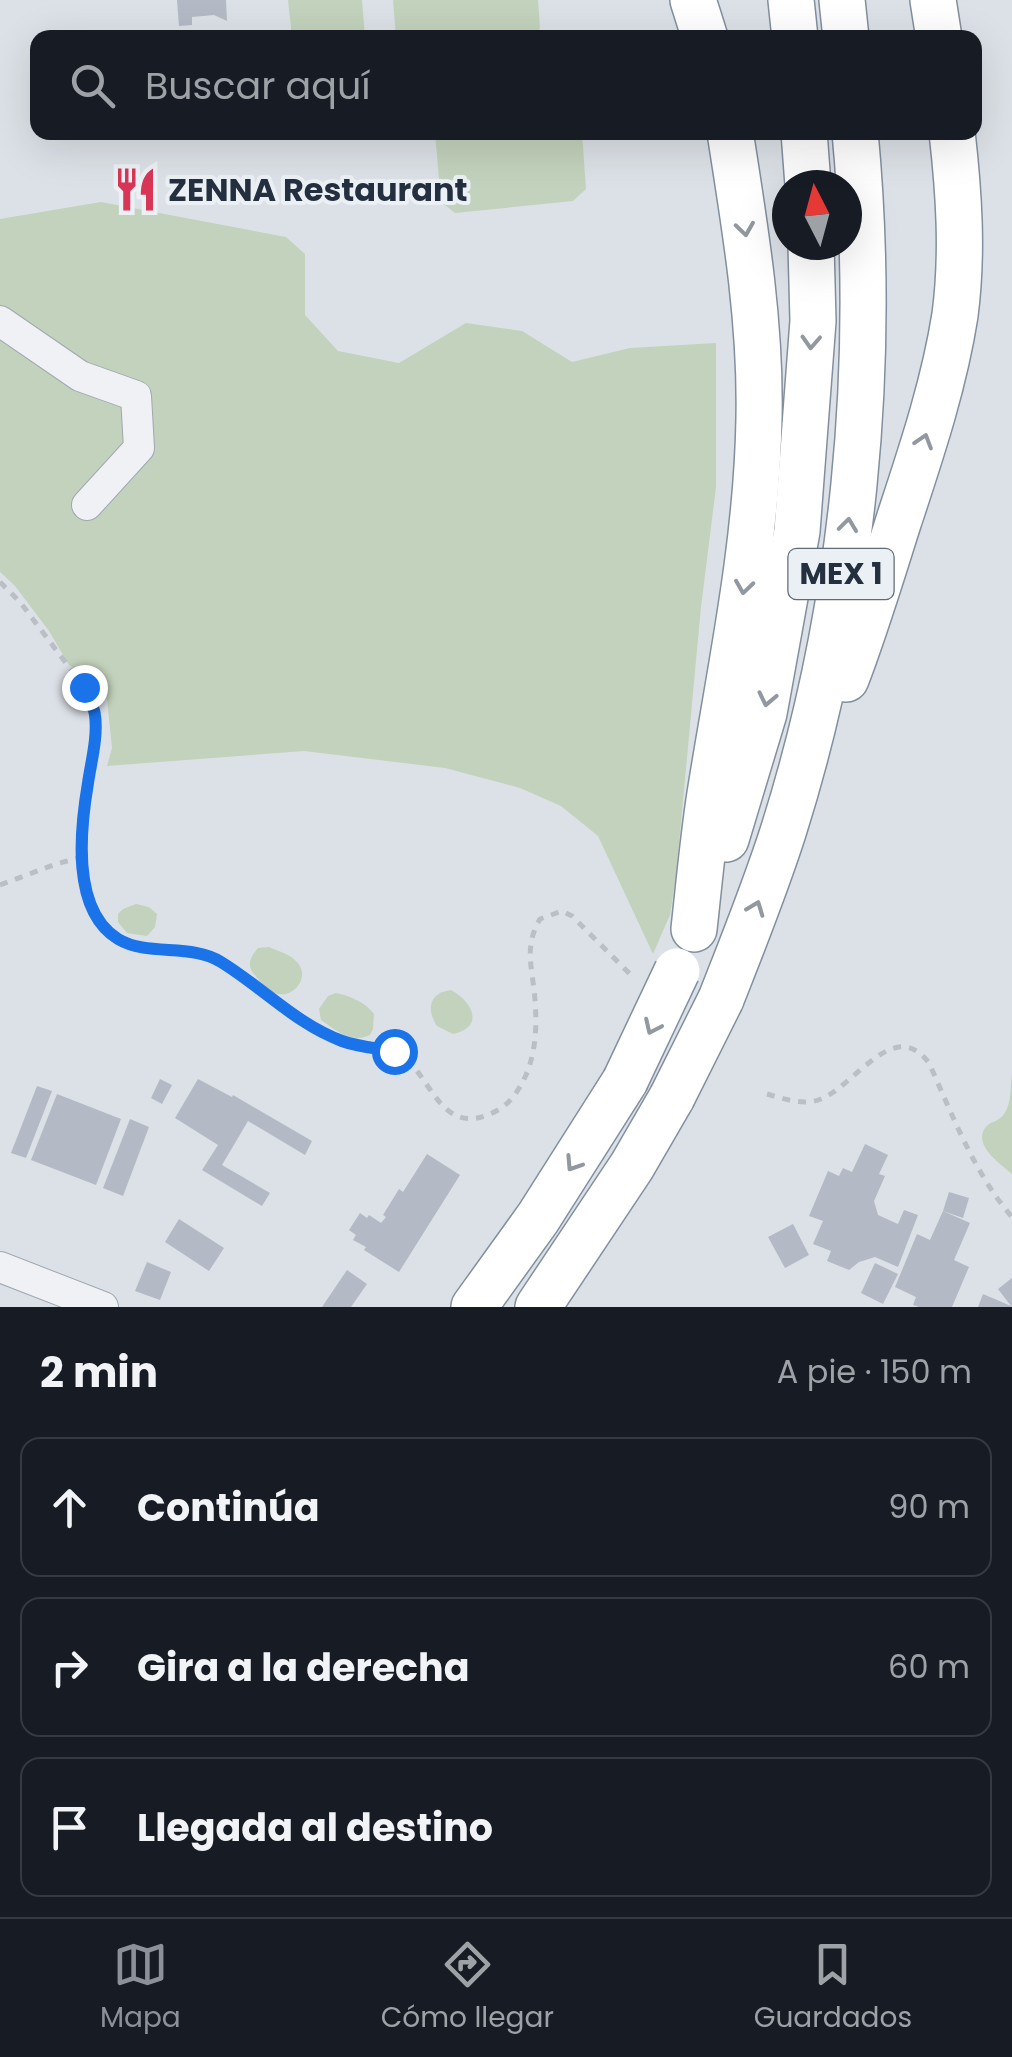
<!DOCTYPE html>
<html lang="es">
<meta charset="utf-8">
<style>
body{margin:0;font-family:Poppins,sans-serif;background:#20242c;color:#f1f3f6}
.compass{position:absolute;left:772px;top:170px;width:90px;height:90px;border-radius:50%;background:#171b24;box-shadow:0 10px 40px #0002;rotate:354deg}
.stop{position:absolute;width:30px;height:30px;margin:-22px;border:8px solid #1a73e8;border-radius:50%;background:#fff}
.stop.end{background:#1a73e8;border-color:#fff;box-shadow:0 2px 10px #0008}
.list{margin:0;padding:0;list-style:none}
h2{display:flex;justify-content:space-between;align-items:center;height:130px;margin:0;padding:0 40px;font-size:42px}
h2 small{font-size:32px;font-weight:400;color:#9ea1a6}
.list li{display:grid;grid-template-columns:65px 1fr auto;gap:30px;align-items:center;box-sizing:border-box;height:140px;margin:0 20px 20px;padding:0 20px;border:2px solid #363941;border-radius:20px}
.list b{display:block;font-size:38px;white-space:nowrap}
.list em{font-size:32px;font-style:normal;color:#9ea1a6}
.icon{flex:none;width:55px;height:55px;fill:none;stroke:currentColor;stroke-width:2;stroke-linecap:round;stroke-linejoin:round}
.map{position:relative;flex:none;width:1012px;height:1307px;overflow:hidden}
.search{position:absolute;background:#171b24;box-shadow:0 10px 40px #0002;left:30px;right:30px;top:30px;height:110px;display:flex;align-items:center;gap:25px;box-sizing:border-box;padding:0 35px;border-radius:20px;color:#9ea1a6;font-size:38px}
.sheet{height:610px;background:#171b24}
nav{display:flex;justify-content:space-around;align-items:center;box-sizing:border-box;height:140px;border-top:2px solid #363941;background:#171b24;font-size:28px;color:#9ea1a6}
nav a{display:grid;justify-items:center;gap:5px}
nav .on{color:#8c9099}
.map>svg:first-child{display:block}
.green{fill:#c3d2bc}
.building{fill:#b3bac5}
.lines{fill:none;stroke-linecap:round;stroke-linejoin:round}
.minor-casing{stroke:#a1a8b1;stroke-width:32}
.highway-casing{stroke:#828f9f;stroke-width:48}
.path{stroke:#babfc6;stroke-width:5;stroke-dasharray:8 8;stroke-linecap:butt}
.minor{stroke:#eff1f5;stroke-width:30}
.highway{stroke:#fff;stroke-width:45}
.highway-bridge-casing{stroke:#828f9f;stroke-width:48;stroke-linecap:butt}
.highway-bridge{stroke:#fff;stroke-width:45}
.oneway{stroke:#92989f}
.route{stroke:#1a73e8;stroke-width:12}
.labels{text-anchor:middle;stroke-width:8;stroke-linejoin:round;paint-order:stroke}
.shield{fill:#ebf0f5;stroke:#606a76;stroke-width:2.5}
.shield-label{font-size:30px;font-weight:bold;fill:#24303f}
.poi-label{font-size:32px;font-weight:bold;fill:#24303f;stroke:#ebf0f5;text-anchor:start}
</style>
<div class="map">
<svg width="1012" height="1307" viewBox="0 0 1012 1307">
<rect width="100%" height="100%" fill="#dce1e7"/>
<g class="green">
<path d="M 288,0 L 362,0 L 365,37 L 292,37 Z"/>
<path d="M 393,0 L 538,0 L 540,28 L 535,37 L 396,37 Z"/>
<path d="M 435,133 L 582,133 L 586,189 L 573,201 L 455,213 L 441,202 Z"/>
<path d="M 101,202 L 286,237 L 305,254 L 305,315 L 338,351 L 399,363 L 466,323 L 522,331 L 572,362 L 630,348 L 716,343 L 716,487 L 701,607 L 676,876 L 670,915 L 653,954 L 598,836 L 561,806 L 520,788 L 445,768 L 304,751 L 107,766 L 112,748 L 106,690 L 69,665 L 49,631 L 15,586 L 0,572 L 0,219 Z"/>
<path d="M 136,904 L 149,907 L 157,914 L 155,927 L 147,936 L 127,933 L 118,922 L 118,914 L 123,909 Z"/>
<path d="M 269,947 C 278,951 290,954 297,962 C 312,978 291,1002 272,992 C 267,989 258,980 255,975 C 246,966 250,957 258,948 Z"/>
<path d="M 451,990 C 473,1002 485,1027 453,1034 L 437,1026 C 426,1009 429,993 451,990 Z"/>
<path d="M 336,993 C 350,996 365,1002 374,1014 L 373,1029 L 370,1035 C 350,1044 336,1030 321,1020 L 319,1009 L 328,996 Z"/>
<path d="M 1012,1074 L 1012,1174 C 1001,1164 973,1146 985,1128 C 990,1121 999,1122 1004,1114 C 1012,1103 1010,1087 1012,1074 Z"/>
</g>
<g class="building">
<path d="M 177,0 L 226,0 L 227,21 L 214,15 L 192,17 L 192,25 L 179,26 Z"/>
<path d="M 160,1079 L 172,1085 L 162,1104 L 151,1098 Z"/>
<path d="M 198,1079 L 232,1097 L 233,1095 L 312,1141 L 305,1155 L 248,1121 L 222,1165 L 270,1193 L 262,1206 L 202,1170 L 218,1145 L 175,1118 Z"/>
<path d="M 37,1086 L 52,1091 L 26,1158 L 11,1153 Z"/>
<path d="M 57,1094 L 121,1119 L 96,1185 L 31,1160 Z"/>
<path d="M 130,1119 L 149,1127 L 123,1196 L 103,1188 Z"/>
<path d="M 865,1144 L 888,1155 L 879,1174 L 885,1176 L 874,1201 L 878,1215 L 898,1224 L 904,1210 L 918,1215 L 898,1267 L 875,1257 L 859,1262 L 849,1270 L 827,1261 L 831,1251 L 813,1244 L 823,1221 L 809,1216 L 828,1171 L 839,1176 L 843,1168 L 852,1172 Z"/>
<path d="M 427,1154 L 460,1175 L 399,1272 L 364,1250 L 366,1247 L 353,1240 L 356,1235 L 349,1230 L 360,1213 L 367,1218 L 369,1215 L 381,1223 L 386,1217 L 383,1215 L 399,1189 L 403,1192 Z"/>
<path d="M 949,1192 L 969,1198 L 963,1218 L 943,1211 Z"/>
<path d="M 943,1211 L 970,1223 L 954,1260 L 969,1267 L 952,1307 L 919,1307 L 913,1305 L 916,1297 L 895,1287 L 917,1234 L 930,1240 Z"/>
<path d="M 179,1219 L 224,1248 L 209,1271 L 165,1242 Z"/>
<path d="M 793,1224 L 809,1255 L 785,1268 L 768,1237 Z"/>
<path d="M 147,1262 L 171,1272 L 160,1300 L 135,1291 Z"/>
<path d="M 875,1263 L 898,1274 L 883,1304 L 861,1293 Z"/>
<path d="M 347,1270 L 367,1284 L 351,1307 L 322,1307 Z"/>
<path d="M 1012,1278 L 1012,1307 L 978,1307 L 983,1294 L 1011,1306 L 998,1289 Z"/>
</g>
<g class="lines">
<defs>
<g id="minor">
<path d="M 0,321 L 80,376 L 136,396 L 139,448 L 87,505"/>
<path d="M 0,1267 L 103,1307"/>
</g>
<g id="highway">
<path d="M 693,0 L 705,38"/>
<path d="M 791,0 L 795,38"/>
<path d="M 842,0 L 846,38"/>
<path d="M 933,0 L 939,38"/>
<path d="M 804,132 L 808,185"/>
<path d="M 846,679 C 866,627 882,573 899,520 C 921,453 944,385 955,315 C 963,254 959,193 952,132"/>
<path d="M 726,839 L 764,713 L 797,531 L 813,321 L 811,245"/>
<path d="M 694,929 C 699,884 703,839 710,794 C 730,669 757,545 759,418 C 761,322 745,227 730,132"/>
<path d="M 721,999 C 743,943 766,886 784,829 C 854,607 877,364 855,132"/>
<path d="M 474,1307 L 538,1218 L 625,1081"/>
<path d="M 538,1307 L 632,1166 L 672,1097"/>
</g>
</defs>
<use href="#minor" class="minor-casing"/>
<use href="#highway" class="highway-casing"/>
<g class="path">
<path d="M 0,582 L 20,602 L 84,687 L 95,714 L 82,857 C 88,930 104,941 175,951 C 190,953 206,953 219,960 C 232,968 244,979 255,988 C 275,1003 297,1018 319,1030 C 327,1035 337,1040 346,1043 C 363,1047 383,1045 398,1053 C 432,1072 439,1143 498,1110 C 512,1102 520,1088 526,1075 C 536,1051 537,1026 535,1000 C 533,969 523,948 540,919 L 562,911 L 572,916 L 631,975"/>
<path d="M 0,885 L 56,864 L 82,857"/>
<path d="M 767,1094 C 784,1099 804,1106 821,1099 C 856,1085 894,1016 929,1063 C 953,1116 974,1173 1012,1217"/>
</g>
<use href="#minor" class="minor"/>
<use href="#highway" class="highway"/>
<defs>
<g id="highway-bridge">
<path d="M 625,1081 L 677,971"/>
<path d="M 672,1097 L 721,999"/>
</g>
</defs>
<use href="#highway-bridge" class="highway-bridge-casing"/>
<use href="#highway-bridge" class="highway-bridge"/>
</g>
<defs><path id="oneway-chevron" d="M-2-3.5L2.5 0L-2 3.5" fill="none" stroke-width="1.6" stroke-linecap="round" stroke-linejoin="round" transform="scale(2.5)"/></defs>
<g class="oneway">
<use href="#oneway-chevron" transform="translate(745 229) rotate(82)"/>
<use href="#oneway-chevron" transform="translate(811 342) rotate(93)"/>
<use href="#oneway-chevron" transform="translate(924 441) rotate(-73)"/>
<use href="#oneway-chevron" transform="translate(848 525) rotate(-83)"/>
<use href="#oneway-chevron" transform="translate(744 587) rotate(98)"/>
<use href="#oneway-chevron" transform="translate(767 699) rotate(102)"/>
<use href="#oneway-chevron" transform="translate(756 908) rotate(-69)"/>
<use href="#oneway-chevron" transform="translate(652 1027) rotate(115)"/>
<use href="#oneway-chevron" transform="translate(573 1164) rotate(123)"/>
</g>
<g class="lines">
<path class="route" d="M 84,687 C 87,696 94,706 95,715 C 98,737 91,762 88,783 C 80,830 71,910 118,939 C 148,957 191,943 221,962 C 262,987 296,1024 342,1041 C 358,1047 377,1048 394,1051"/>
</g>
<defs>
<symbol id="restaurant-bare" viewBox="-9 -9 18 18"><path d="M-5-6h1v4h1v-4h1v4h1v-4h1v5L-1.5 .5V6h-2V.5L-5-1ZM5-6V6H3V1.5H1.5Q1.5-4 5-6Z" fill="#d83557" stroke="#ebf0f5" stroke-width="2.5" paint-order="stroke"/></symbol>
</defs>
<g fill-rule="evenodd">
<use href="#restaurant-bare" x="104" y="158" width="63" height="63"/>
</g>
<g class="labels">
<rect class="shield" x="788.5" y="549" width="105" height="50" rx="8"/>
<g class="shield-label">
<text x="841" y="584">MEX 1</text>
</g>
<g class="poi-label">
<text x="168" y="201">ZENNA Restaurant</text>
</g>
</g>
</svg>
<svg class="compass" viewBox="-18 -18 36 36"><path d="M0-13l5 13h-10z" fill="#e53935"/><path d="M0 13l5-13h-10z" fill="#9ea1a6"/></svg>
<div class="stop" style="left:394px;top:1051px"></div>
<div class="stop end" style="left:84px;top:687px"></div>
<div class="search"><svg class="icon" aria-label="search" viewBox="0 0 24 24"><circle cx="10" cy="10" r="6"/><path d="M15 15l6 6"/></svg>Buscar aquí</div>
</div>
<section class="sheet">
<h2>2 min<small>A pie · 150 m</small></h2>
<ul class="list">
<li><svg class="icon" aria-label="ahead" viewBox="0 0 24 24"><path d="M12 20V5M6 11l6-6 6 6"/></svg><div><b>Continúa</b></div><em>90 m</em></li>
<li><svg class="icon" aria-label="right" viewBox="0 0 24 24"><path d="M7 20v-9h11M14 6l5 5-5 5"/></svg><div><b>Gira a la derecha</b></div><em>60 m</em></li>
<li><svg class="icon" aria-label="arrive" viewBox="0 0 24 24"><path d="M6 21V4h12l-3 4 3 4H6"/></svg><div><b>Llegada al destino</b></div></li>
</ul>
</section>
<nav>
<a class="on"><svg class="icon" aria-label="map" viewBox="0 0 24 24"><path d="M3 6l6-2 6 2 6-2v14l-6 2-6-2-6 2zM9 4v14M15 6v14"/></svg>Mapa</a>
<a><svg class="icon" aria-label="directions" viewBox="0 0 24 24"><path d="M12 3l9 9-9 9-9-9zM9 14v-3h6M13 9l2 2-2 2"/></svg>Cómo llegar</a>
<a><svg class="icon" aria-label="saved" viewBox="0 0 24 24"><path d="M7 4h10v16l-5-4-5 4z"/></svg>Guardados</a>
</nav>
